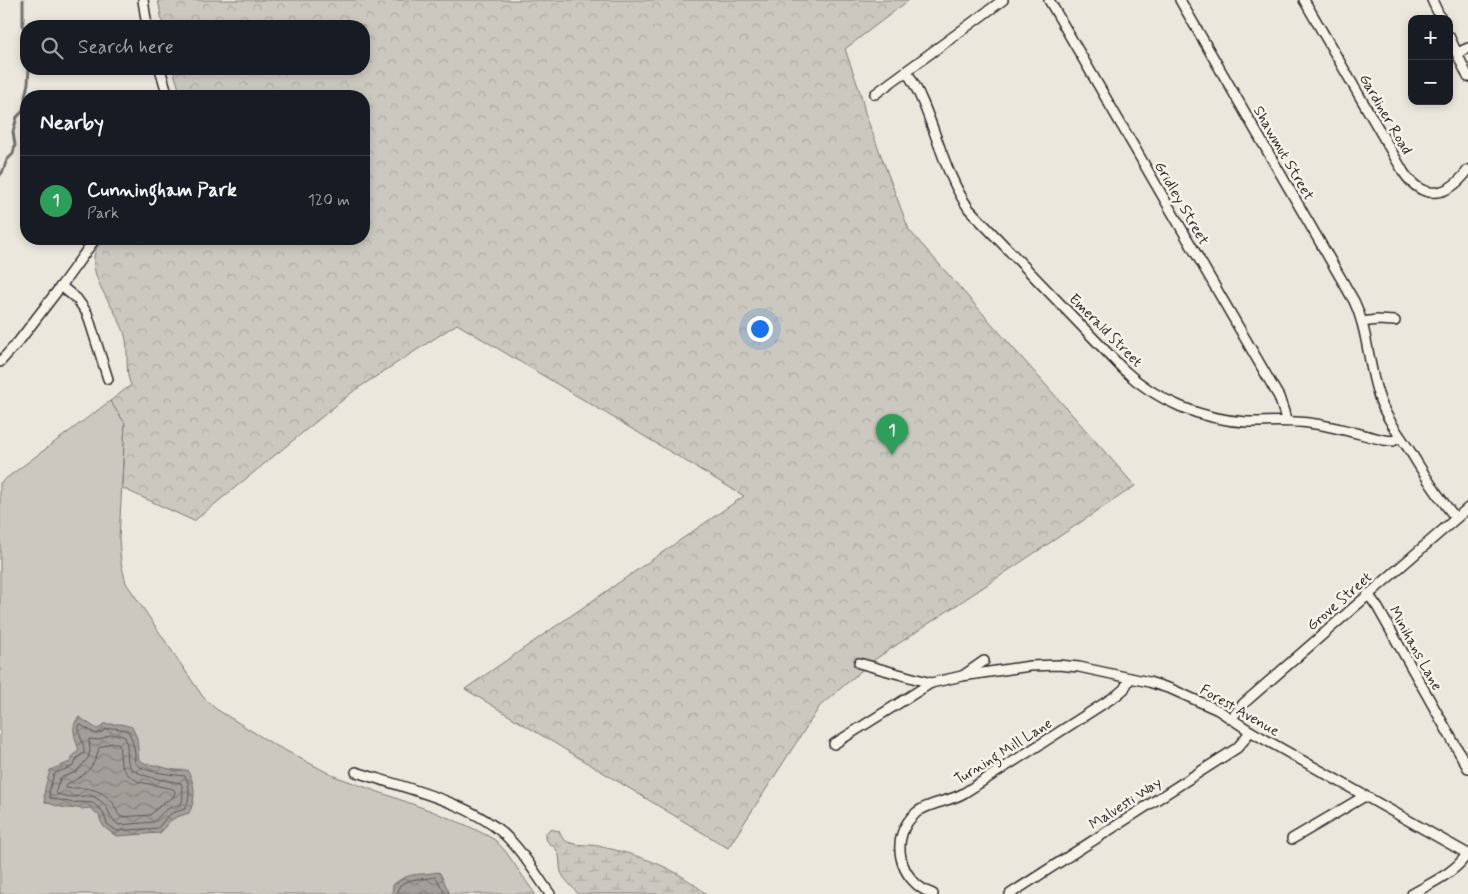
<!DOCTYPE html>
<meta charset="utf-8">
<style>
body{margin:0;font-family:Mynerve,sans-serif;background:#20242c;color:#f1f3f6}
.controls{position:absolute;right:15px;top:15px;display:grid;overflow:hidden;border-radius:10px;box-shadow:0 2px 8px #0003}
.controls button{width:45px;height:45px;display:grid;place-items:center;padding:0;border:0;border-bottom:1px solid #363941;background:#171b24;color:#f1f3f6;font:25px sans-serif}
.you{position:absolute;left:759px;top:328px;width:18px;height:18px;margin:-12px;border:4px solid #fff;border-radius:50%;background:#1a73e8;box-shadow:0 0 0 8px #1a73e833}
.badge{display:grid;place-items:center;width:32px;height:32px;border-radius:50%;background:#c8321e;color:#fff;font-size:16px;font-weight:700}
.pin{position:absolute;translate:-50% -41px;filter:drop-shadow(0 1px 2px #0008)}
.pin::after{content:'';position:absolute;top:26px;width:18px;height:15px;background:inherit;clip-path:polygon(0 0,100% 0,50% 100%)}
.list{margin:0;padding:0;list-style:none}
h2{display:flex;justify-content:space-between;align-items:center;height:65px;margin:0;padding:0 20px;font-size:21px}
h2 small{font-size:16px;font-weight:400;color:#9ea1a6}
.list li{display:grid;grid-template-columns:32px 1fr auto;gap:15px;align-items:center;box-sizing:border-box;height:90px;padding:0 20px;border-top:1px solid #363941}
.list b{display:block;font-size:19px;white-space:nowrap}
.list p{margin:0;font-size:16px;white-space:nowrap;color:#9ea1a6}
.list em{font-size:16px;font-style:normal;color:#9ea1a6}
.icon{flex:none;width:28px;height:28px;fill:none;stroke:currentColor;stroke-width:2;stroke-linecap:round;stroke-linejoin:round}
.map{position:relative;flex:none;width:1468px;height:894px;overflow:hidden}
.search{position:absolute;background:#171b24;box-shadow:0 2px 8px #0003;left:20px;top:20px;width:350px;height:55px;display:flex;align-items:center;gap:12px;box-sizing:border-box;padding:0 18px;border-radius:20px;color:#9ea1a6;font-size:19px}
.panel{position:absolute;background:#171b24;box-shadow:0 2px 8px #0003;left:20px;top:90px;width:350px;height:155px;border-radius:20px}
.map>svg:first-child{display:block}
.grass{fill:#cbc8bf;stroke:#7b7a75}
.wetland{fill:url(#wetland-marsh);stroke:#7b7a75}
.park{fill:url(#park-crowns);stroke:#7b7a75}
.water{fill:url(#water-waves);stroke:#72716c}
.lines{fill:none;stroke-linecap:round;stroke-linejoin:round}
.shore{stroke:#5b5957;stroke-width:1}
.stream{stroke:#72716c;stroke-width:3}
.street-casing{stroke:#2b2b2b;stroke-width:12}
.street{stroke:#f7f3e8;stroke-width:9}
.labels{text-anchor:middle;stroke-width:5;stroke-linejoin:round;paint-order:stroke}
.street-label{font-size:15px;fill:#2b2b2b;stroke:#f7f3e8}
</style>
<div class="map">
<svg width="1468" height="894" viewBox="0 0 1468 894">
<defs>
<pattern id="wetland-marsh" width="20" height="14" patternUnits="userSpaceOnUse" patternTransform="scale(1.25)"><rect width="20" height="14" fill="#cbc8bf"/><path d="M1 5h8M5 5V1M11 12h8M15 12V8" fill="none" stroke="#aeaca4"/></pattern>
<pattern id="park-crowns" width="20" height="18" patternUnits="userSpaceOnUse" patternTransform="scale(1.25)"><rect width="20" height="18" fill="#cbc8bf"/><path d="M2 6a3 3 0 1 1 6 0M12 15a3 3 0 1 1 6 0" fill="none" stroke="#aeaca4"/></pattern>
<pattern id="water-waves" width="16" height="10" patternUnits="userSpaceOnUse" patternTransform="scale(1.25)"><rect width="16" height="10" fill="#a29f98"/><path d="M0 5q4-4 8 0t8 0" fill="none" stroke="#84827c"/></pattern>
</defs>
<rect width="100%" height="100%" fill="#ebe7dd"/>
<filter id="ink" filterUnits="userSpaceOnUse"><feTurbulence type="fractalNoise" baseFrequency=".02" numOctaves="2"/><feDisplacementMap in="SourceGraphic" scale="10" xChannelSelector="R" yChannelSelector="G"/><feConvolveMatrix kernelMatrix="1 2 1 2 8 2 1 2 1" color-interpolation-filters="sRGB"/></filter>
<g filter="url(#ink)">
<path class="grass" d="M 110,401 L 125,423 L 119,539 L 121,563 L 126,583 L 203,697 L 216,709 L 273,744 L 334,776 L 429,810 L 468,826 L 488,836 L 495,840 L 506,852 L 535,894 L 0,894 L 0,483 Z"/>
<path class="wetland" d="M 550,829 L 559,831 C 561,836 563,840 568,842 C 578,846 588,844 598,846 C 639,855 674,866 706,894 L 578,894 C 573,887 564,880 561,872 C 559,864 561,855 556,849 C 550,843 545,843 546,833 Z"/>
<path class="park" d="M 158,0 L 909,0 L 845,49 L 861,95 L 865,113 L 909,230 L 1135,486 L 874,660 L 820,706 L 728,848 L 465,689 L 744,496 L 457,324 L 355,390 L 194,521 L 122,488 L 125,423 L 110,401 L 131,385 C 124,372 130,349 124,332 C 116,309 91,282 94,257 C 95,250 98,244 102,239 L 364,239 L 364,96 L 181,96 L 173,69 L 364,69 L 364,26 L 163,26 Z"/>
<g class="water">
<path d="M 79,717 L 97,729 L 102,727 L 103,724 L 121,724 L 132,727 L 137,738 L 139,760 C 146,765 152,764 159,766 C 169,769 176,771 187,770 C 196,783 196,800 189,813 C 181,816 174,817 168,823 C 165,826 164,830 160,833 L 117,836 L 113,834 L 104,827 L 101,822 L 99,815 L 90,808 L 82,809 L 79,807 C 69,811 54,805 45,802 C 42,791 48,780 50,770 L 70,762 L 74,754 L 79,751 C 76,739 69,727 79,717 Z"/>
<path d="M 437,872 L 440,873 L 450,894 L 392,894 L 393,885 C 409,871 418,876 437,872 Z"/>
</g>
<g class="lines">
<g class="shore">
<path d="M 81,725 L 96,734 C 102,733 103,731 107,729 C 113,727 122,729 128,731 C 132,738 134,746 135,754 C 135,757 134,760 135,762 C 139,772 175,775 185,776 C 191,785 190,800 185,809 L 172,813 L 166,818 L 158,828 L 117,831 L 107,824 L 103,812 L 93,803 L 79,802 L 73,803 L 50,798 L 49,791 L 54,774 L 73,766 L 78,757 L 84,753 C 85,744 78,736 79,726 Z"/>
<path d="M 110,735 L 120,735 L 125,737 C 129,746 126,757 129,765 C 135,777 169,781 181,783 C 183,789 184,798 181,804 C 167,808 163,811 154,822 L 119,825 C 107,817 111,806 96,798 C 89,794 80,797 73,797 C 68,797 61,795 57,794 L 56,791 L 60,778 L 76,772 L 88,758 L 90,751 L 89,739 L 99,740 Z"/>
<path d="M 112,743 L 117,743 L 119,744 L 121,764 L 127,774 L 139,782 L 173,789 L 175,791 L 174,797 L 164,802 L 150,815 L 121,817 C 116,813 116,805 111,800 C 101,791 92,788 78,788 C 73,788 71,789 66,788 L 67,784 C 84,777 95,767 99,748 Z"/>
<path d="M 398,894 L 399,886 C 410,877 422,880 435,877 L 437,879 L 445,894"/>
</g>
<g class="stream">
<path d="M 23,0 L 23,27 L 26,36"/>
<path d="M 0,175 L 3,171 L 7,160 L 13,154 L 15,145 L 13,132 L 17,117 L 22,112 L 25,104 L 25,97 L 28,83 L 29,69"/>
</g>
<defs>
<g id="street">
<path d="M 143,0 L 147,26"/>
<path d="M 1049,0 L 1279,397 L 1284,412 L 1286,421"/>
<path d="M 1180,0 L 1354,301 C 1368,331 1368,364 1378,394 C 1384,415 1398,433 1410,451 C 1424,474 1438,497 1456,518"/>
<path d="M 1304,0 L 1404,173 C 1424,202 1449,196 1468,170"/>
<path d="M 1432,0 L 1441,19"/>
<path d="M 1449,36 L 1468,77"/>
<path d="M 1457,53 L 1468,48"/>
<path d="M 160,69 L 168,96"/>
<path d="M 907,72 C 934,114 940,167 969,209 L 1123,369 C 1155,400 1202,420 1247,422 C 1268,422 1288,420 1309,423 C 1334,426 1359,434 1384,440 L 1393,441 L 1400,437"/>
<path d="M 875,94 L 1003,0"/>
<path d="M 61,286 L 77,299 L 87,313 L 108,379"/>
<path d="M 1362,322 L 1377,320 L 1395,321"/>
<path d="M 0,362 L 19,341 L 61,286 L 95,239"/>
<path d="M 1368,594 L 1378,608 L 1468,768"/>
<path d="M 859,663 L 931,683 L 962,676 L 1030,666 L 1058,665 L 1079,667 L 1149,682 L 1171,689 L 1218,710 L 1250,731 L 1468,854"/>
<path d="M 964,675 L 984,661"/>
<path d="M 1231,719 L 1243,704 L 1468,508"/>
<path d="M 834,744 L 931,683"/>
<path d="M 356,772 C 402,787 475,803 509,839 C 525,855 537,876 550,894"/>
<path d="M 1292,839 L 1365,796"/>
<path d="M 933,894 C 899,882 887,837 917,812 C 930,802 949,802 964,793 L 1117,695 L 1124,689 L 1130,678"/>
<path d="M 1010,894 L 1237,748 L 1244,740 L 1250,731"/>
<path d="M 1412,894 C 1431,883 1455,873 1467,854"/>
</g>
</defs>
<use href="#street" class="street-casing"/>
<use href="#street" class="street"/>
</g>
</g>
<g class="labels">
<g class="street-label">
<text transform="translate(1386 114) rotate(60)" y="5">Gardiner Road</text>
<text transform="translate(1284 153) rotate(60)" y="5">Shawmut Street</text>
<text transform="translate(1182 203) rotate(60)" y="5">Gridley Street</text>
<text transform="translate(1106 330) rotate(45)" y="5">Emerald Street</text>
<text transform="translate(1339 601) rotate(-41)" y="5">Grove Street</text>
<text transform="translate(1416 648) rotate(61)" y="5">Minihans Lane</text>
<text transform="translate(1240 710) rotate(30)" y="5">Forest Avenue</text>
<text transform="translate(1003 751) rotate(-32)" y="5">Turning Mill Lane</text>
<text transform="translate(1125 803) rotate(-33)" y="5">Malvesti Way</text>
</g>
</g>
</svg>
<div class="controls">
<button>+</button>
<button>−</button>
</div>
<div class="you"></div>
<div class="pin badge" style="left:892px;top:455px;background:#2e9e5b">1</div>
<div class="search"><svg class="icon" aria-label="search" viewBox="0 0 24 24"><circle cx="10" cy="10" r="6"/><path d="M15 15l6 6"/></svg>Search here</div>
<section class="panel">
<h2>Nearby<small></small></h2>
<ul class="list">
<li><span class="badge" style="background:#2e9e5b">1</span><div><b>Cunningham Park</b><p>Park</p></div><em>120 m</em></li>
</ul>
</section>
</div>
